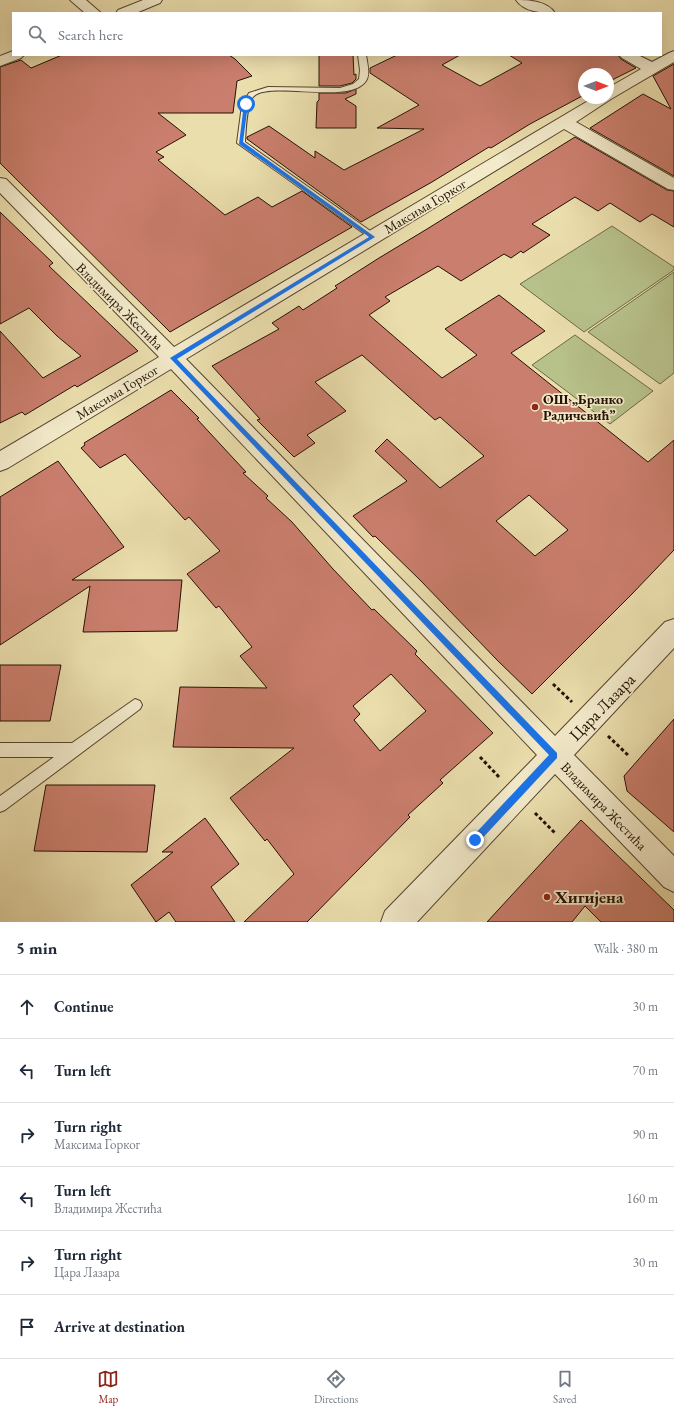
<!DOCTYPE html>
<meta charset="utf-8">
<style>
body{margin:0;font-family:"EB Garamond",serif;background:#f6f6f7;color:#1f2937}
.compass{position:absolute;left:578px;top:68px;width:36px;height:36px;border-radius:50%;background:#fff;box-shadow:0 4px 16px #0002;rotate:90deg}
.stop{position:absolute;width:12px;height:12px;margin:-9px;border:3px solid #1a73e8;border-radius:50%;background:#fff}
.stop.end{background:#1a73e8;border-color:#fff;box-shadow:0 1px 4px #0008}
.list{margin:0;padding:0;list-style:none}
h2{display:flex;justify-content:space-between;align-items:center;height:52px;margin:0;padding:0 16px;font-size:17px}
h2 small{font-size:13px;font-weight:400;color:#747a83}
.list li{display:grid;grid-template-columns:26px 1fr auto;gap:12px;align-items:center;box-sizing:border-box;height:64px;padding:0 16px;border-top:1px solid #e0e1e3}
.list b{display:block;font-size:15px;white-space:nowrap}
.list p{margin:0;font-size:13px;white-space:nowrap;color:#747a83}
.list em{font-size:13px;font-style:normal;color:#747a83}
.icon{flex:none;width:22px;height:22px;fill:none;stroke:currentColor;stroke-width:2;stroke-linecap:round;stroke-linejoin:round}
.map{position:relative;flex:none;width:674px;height:922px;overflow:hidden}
.search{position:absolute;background:#fff;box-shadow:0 4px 16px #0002;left:12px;right:12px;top:12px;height:44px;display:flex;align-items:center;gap:10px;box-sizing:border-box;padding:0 14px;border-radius:0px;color:#747a83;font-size:15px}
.sheet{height:436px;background:#fff}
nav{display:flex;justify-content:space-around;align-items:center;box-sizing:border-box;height:56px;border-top:1px solid #e0e1e3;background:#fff;font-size:11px;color:#747a83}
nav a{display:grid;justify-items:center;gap:2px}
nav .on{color:#8f2418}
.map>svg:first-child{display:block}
.green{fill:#b7c18a;stroke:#6e6846}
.building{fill:#ca7e6d;stroke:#251003;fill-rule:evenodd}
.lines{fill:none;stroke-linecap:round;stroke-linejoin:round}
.service-casing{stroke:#56442e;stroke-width:2}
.minor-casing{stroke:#56442e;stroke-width:2}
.tertiary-casing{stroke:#56442e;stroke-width:2}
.path{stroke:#251003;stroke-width:3;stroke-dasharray:3.5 2.5;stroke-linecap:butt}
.service{fill:#f2eaca;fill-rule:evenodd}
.minor{fill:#f2eaca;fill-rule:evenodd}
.tertiary{fill:#f2eaca;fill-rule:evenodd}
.route{fill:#1a73e8}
.poi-dot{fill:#8f2418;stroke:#f2eaca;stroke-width:1.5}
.labels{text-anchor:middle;stroke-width:3.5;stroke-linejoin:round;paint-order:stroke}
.street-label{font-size:14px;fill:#251003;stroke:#f2eaca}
.poi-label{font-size:14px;font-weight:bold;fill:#251003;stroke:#f2eaca;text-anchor:start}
.near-street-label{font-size:17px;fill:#251003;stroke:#f2eaca}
.near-poi-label{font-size:17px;font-weight:bold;fill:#251003;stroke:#f2eaca;text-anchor:start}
</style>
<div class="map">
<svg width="674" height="922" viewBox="0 0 674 922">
<rect width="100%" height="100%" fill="#ebdead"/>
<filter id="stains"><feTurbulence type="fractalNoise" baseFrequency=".005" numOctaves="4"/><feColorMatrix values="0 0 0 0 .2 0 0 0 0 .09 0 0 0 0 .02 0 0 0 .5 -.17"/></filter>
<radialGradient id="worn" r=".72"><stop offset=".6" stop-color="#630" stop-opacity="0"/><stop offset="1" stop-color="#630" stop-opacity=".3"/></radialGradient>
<g class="green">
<path d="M 612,226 L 674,267 L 674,270 L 584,332 L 520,284 Z"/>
<path d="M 674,272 L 674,373 L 660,384 L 588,332 Z"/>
<path d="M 575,335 L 653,391 L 610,424 L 532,365 Z"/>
</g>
<g class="building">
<path d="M 62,55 L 229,55 L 235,59 L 252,76 L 237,81 L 233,113 L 158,113 L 186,135 L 156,152 L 164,157 L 158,160 L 225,215 L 258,197 L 272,207 L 302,191 L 352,227 L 170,332 L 0,163 L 0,67 L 21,60 L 31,68 Z"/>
<path d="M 319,55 L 353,55 L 354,75 L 356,74 L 356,79 L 352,83 L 340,86 L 319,86 Z"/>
<path d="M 397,55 L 460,55 L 442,65 L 480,86 L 522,63 L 509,55 L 618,55 L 621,59 L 636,68 L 608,82 L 608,74 L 584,74 L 584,95 L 530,124 L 491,148 L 489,147 L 432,182 L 361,222 L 247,139 L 247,137 L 269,126 L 315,158 L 315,151 L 344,170 L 424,129 L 377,128 L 419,105 L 370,73 L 370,68 Z"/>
<path d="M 674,64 L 674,176 L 590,128 L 643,94 L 671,109 L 653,76 Z"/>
<path d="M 356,89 L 356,94 L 345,99 L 356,106 L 356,128 L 316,128 L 317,102 L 319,100 L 319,93 L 346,93 Z"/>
<path d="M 575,137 L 667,190 L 674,191 L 674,227 L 652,214 L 640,222 L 610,203 L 598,211 L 575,197 L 532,224 L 550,235 L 523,253 L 521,251 L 511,258 L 504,254 L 461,281 L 438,266 L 385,297 L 390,301 L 369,315 L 442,378 L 477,355 L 445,329 L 499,295 L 545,331 L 511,353 L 648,462 L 674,440 L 674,550 L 632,594 L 532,694 L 497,660 L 421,581 L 375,536 L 373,537 L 353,516 L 407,481 L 375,451 L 387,439 L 440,488 L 484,456 L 440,417 L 435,420 L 362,355 L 315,382 L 346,411 L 307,435 L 315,443 L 294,457 L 257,420 L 260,419 L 212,366 L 279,329 L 272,323 L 299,306 L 303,310 L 337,288 L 335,286 L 379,258 L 427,229 ZM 529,495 L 568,530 L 535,556 L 496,521 Z"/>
<path d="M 0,212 L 53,263 L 49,266 L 138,351 L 77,387 L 75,385 L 25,415 L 22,412 L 0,423 L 0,331 L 43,378 L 81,356 L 57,336 L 29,308 L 0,324 Z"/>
<path d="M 171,390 L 199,418 L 197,419 L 246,472 L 243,473 L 268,496 L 266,498 L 292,522 L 333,569 L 372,610 L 374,609 L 417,651 L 415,654 L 493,733 L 440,780 L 443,783 L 408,815 L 410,817 L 307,922 L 244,922 L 294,874 L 267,839 L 265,841 L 230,798 L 294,748 L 173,747 L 180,687 L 267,688 L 240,656 L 252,647 L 219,606 L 216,608 L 187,574 L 220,551 L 189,517 L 185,520 L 125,454 L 100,468 L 81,448 L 85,445 L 84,443 ZM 391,674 L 426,711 L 380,751 L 354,720 L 360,714 L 353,706 Z"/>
<path d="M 58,461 L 124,547 L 72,580 L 182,580 L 177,631 L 83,632 L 90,586 L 0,645 L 0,497 Z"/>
<path d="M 0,665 L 61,665 L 50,721 L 0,721 Z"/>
<path d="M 674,719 L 674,832 L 627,791 L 624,776 Z"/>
<path d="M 46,785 L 155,785 L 147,852 L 34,851 Z"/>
<path d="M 205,818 L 239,864 L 211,887 L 235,922 L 176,922 L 169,912 L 156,922 L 131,885 L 173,852 L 162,852 Z"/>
<path d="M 581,820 L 674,910 L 674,922 L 601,922 L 585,906 L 572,922 L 487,922 Z"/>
</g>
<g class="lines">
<defs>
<g id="service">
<path d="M 358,55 L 366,55 C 367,62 370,72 367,79 C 354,107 268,79 253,97 C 246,106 246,131 245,142 L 376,235 L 378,237 L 373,240 L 237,143 L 242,105 L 249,93 L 268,87 L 340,88 L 353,84 L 359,79 L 360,70 Z"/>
<path d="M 135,699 L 140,701 L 142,705 L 140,709 L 5,810 L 0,812 L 0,796 L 54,757 L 0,757 L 0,743 L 72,743 Z"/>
</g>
<g id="minor">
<path d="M 70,0 L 86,0 L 101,13 L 85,13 Z"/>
<path d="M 516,0 C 529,0 547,1 555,13 C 542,13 524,12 516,0 Z"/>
<path d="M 674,51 L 674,62 L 611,99 L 576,122 L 674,178 L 674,190 L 668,189 L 564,129 L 186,359 L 555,736 L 665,622 L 674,619 L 674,648 L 574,755 L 674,856 L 674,892 L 664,887 L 555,774 L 417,922 L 381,922 L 385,911 L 537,755 L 171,369 L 8,468 L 0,471 L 0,451 L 159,357 L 0,193 L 0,178 L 6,179 L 174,347 L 593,98 L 608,98 L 608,88 L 641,69 L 622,58 L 619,55 L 638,55 L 652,62 L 669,53 Z"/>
</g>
<g id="tertiary">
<path d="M 143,0 L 162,0 L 160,3 L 136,13 L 116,13 L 118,10 Z"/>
<path d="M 13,51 L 13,55 L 24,55 L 21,58 L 0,66 L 0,56 Z"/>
</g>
</defs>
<use href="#service" class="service-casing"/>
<use href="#minor" class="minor-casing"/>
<use href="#tertiary" class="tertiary-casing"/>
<g class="path">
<path d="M 553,684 L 572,702"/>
<path d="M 608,736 L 629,756"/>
<path d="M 480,757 L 499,777"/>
<path d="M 535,813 L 556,834"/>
</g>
<use href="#service" class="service"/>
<use href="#minor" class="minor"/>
<use href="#tertiary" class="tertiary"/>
</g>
<path class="route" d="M 246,102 L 248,104 L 243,142 L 375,237 L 177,359 L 557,753 L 557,758 L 478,843 L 475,844 L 472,843 L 471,840 L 472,837 L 549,755 L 170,358 L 369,237 L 239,144 L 244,104 Z"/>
<g class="poi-dot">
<circle cx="535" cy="407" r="4"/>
<circle cx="547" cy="897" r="4"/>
</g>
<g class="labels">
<g class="street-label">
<text transform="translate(425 206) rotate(-31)" y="5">Максима Горког</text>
<text transform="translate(120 306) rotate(45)" y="5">Владимира Жестића</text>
<text transform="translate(117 392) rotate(-31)" y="5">Максима Горког</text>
<text transform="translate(604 806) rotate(46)" y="5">Владимира Жестића</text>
</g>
<g class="poi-label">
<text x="543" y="404">ОШ „Бранко<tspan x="543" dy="16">Радичевић”</tspan></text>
</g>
<g class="near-street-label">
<text transform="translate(602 707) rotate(-46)" y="6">Цара Лазара</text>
</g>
<g class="near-poi-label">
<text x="555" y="903">Хигијена</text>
</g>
</g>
<rect width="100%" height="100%" filter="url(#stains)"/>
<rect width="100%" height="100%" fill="url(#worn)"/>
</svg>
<svg class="compass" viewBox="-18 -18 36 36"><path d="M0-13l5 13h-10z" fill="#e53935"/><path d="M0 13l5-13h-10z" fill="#747a83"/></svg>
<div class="stop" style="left:246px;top:104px"></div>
<div class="stop end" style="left:475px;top:840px"></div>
<div class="search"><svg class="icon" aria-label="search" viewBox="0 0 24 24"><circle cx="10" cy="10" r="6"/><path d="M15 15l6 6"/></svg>Search here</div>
</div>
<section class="sheet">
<h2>5 min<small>Walk · 380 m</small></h2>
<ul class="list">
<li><svg class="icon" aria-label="ahead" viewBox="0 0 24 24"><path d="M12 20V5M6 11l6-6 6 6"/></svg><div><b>Continue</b></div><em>30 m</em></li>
<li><svg class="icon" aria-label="left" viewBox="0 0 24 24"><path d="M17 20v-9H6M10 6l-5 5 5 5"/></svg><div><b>Turn left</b></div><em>70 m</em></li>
<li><svg class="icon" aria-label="right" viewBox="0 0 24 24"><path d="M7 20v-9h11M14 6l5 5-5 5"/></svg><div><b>Turn right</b><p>Максима Горког</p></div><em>90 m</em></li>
<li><svg class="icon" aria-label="left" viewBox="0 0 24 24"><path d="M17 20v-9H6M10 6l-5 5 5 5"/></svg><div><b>Turn left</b><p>Владимира Жестића</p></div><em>160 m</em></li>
<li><svg class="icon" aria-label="right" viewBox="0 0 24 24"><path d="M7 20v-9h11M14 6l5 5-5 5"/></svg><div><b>Turn right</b><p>Цара Лазара</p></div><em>30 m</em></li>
<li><svg class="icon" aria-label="arrive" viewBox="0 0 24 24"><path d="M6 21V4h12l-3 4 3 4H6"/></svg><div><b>Arrive at destination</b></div></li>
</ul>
</section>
<nav>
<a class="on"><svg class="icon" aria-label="map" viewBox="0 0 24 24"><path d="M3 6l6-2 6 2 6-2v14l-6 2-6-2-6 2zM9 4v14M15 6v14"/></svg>Map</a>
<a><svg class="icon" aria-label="directions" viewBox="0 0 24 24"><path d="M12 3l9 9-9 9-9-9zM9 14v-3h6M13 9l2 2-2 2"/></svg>Directions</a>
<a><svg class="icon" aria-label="saved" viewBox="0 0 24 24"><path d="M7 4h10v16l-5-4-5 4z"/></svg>Saved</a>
</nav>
